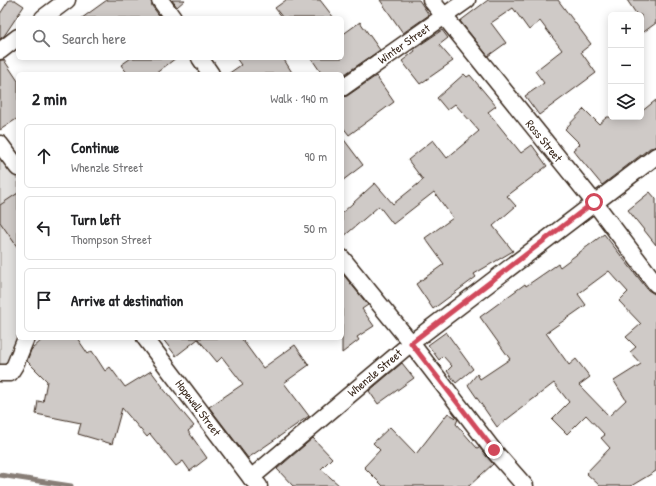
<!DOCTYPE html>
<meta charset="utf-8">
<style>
body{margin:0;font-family:"Patrick Hand",sans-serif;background:#f6f6f6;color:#202124}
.controls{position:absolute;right:12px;top:12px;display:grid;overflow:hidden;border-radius:6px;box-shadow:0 2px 10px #0003}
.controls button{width:36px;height:36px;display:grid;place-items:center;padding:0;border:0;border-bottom:1px solid #e0e0e0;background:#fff;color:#202124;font:20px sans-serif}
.stop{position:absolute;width:12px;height:12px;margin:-9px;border:3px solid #d1495b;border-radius:50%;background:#fff}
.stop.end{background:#d1495b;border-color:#fff;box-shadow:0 1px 4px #0008}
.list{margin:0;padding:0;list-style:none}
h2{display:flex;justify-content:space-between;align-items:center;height:52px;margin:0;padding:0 16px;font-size:17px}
h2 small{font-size:13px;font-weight:400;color:#757577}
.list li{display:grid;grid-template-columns:26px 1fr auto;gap:12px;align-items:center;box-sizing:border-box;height:64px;margin:0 8px 8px;padding:0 8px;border:1px solid #e0e0e0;border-radius:6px}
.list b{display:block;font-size:15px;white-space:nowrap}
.list p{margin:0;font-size:13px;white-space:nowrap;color:#757577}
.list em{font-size:13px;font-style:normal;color:#757577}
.icon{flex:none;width:22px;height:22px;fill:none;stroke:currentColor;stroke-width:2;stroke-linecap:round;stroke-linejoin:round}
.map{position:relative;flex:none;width:656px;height:486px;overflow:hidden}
.search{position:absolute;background:#fff;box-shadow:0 2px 10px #0003;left:16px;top:16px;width:328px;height:44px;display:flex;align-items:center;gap:10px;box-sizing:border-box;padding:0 14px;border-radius:6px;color:#757577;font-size:15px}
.panel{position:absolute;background:#fff;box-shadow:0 2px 10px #0003;left:16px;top:72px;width:328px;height:268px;border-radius:6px}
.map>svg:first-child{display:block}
.green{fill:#e2e0de;stroke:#8e857e}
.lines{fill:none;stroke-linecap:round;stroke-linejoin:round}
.stream{stroke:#887e77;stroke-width:5}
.building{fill:#cfcac7;stroke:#3b2a1e;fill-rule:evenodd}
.minor-casing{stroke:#3b2a1e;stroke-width:19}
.minor{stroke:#fff;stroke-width:16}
.route{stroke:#d1495b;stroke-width:5}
.labels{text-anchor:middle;stroke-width:3.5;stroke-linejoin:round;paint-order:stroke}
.street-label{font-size:12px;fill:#3b2a1e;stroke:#fff}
</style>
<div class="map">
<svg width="656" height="486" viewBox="0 0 656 486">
<rect width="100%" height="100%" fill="#fff"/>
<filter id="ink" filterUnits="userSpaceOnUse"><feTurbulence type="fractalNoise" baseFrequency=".025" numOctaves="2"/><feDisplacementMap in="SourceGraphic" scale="8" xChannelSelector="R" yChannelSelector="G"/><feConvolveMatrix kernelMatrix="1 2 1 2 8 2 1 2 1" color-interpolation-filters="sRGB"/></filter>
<g filter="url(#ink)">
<path class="green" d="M 0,159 L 18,180 L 18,338 L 20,338 L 5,365 L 0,368 Z"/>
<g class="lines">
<path class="stream" d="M 0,475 L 71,486"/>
</g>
<g class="building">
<path d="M 9,0 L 15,0 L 24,6 L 4,36 L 0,39 L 0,14 Z"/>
<path d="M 107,0 L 151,0 L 152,6 L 161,18 L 82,18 Z"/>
<path d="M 172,0 L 185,0 L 177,7 Z"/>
<path d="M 286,0 L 320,0 L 334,18 L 283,18 L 275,8 Z"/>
<path d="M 380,0 L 419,0 L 429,15 L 403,33 Z"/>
<path d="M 488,0 L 558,0 L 591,44 L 581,52 L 596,73 L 539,115 L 525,96 L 544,83 L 535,71 L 562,50 L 540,21 L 529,30 L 513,8 L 491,23 L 506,43 L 488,56 L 460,21 Z"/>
<path d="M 627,0 L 656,0 L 656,23 L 641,34 L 641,15 L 637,15 Z"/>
<path d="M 360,22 L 380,50 L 342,76 L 342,74 L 322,74 L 311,58 L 342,58 L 342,35 Z"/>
<path d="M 442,30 L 448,38 L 439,45 L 453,61 L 420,84 L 402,61 L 415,51 L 414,49 Z"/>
<path d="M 131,58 L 176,58 L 155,74 L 128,74 L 121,65 Z"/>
<path d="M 236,58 L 283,58 L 293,74 L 228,74 L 241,65 Z"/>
<path d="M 0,60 L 4,60 L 18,81 L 18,118 L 0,130 Z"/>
<path d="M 464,74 L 467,77 L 470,75 L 496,106 L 488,112 L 521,153 L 532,145 L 547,166 L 507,196 L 516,206 L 493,226 L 513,251 L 474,274 L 476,277 L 433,309 L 416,284 L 444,264 L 425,238 L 453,218 L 434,192 L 393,224 L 379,206 L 342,238 L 342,213 L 375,183 L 393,204 L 423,180 L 408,160 L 433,140 L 447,158 L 479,131 L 455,104 L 447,110 L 437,98 Z"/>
<path d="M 376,76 L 394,102 L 349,135 L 342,126 L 342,97 L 347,96 Z"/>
<path d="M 656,100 L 656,147 L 650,148 L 602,185 L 573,150 L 580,144 L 565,129 L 584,109 L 599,124 L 607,117 L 641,117 L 641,112 Z"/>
<path d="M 342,137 L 363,165 L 342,181 Z"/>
<path d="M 650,192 L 656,199 L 656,245 L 628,210 Z"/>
<path d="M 18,193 L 18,248 L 0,222 L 0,205 Z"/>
<path d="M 604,234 L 648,290 L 656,295 L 656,471 L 631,486 L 600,486 L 586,473 L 610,448 L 601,438 L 605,435 L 586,415 L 567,434 L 552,419 L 569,402 L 554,383 L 497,427 L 468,385 L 477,374 L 480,379 L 510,359 L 480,317 L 525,284 L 526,286 L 558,264 L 560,267 ZM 609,271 L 628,292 L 619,301 L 641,324 L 626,337 L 636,347 L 630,352 L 641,364 L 614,381 L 626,400 L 609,416 L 579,385 L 590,377 L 576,359 L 569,365 L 546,333 L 586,305 L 578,294 Z"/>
<path d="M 342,273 L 368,305 L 362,309 L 374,326 L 357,337 L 359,340 L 342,353 Z"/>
<path d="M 446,332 L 473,369 L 456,383 L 447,371 L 452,366 L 443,356 L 439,360 L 428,345 Z"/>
<path d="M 44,338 L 77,338 L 88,354 L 92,351 L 105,371 L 110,367 L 125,387 L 151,371 L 163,387 L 162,387 L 194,426 L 188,431 L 207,458 L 190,471 L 183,461 L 176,466 L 150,434 L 147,437 L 122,408 L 112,444 L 78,434 L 81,423 L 36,414 L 38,401 L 43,402 L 47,381 L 27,361 L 31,350 Z"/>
<path d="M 162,338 L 241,338 L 263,368 L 295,345 L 309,365 L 284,383 L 309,416 L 248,458 L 209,407 L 243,384 L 222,357 L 217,362 L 198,339 L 176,356 Z"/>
<path d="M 402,363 L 414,378 L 378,404 L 369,391 Z"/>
<path d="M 448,413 L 458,419 L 456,424 L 477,448 L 479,447 L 493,464 L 469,486 L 383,486 L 364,467 L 380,450 L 373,443 L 390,427 L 416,454 Z"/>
<path d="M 313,438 L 332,458 L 321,469 L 340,486 L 293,486 L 277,469 Z"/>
</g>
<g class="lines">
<defs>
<g id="minor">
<path d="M 160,0 L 173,18"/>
<path d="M 431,0 L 594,202 L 656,284"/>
<path d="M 43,18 L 67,0"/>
<path d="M 0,51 L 18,37"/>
<path d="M 200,58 L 211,74"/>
<path d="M 342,88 L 467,0"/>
<path d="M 0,144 L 18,168"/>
<path d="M 342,258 L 411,343 L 494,451 L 525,486"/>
<path d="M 145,338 L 251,478 L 259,486"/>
<path d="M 0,373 L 10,373 L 15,365 L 26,338"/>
<path d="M 251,478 L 411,343 L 656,156"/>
</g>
</defs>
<use href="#minor" class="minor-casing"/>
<use href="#minor" class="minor"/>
</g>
</g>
<g class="lines" filter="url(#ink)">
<path class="route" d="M 494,450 L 411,343 L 594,202"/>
</g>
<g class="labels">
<g class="street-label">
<text transform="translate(404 44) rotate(-35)" y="4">Winter Street</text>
<text transform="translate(544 141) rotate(51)" y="4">Ross Street</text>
<text transform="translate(375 373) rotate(-40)" y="4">Whenzle Street</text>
<text transform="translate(198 408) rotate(53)" y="4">Hopewell Street</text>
</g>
</g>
</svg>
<div class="controls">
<button>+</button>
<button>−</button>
<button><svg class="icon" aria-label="layers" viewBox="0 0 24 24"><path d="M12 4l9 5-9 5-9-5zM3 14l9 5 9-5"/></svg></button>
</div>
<div class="stop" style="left:594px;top:202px"></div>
<div class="stop end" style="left:494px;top:450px"></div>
<div class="search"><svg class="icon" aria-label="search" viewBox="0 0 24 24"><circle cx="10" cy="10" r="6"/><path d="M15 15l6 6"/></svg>Search here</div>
<section class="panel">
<h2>2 min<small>Walk · 140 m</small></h2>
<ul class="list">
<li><svg class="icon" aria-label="ahead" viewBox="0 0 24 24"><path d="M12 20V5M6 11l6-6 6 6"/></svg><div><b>Continue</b><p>Whenzle Street</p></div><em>90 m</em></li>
<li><svg class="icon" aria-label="left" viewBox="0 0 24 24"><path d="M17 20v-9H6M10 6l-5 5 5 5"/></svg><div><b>Turn left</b><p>Thompson Street</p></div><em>50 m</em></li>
<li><svg class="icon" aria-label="arrive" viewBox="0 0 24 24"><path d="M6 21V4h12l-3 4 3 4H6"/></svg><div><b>Arrive at destination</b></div></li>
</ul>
</section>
</div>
